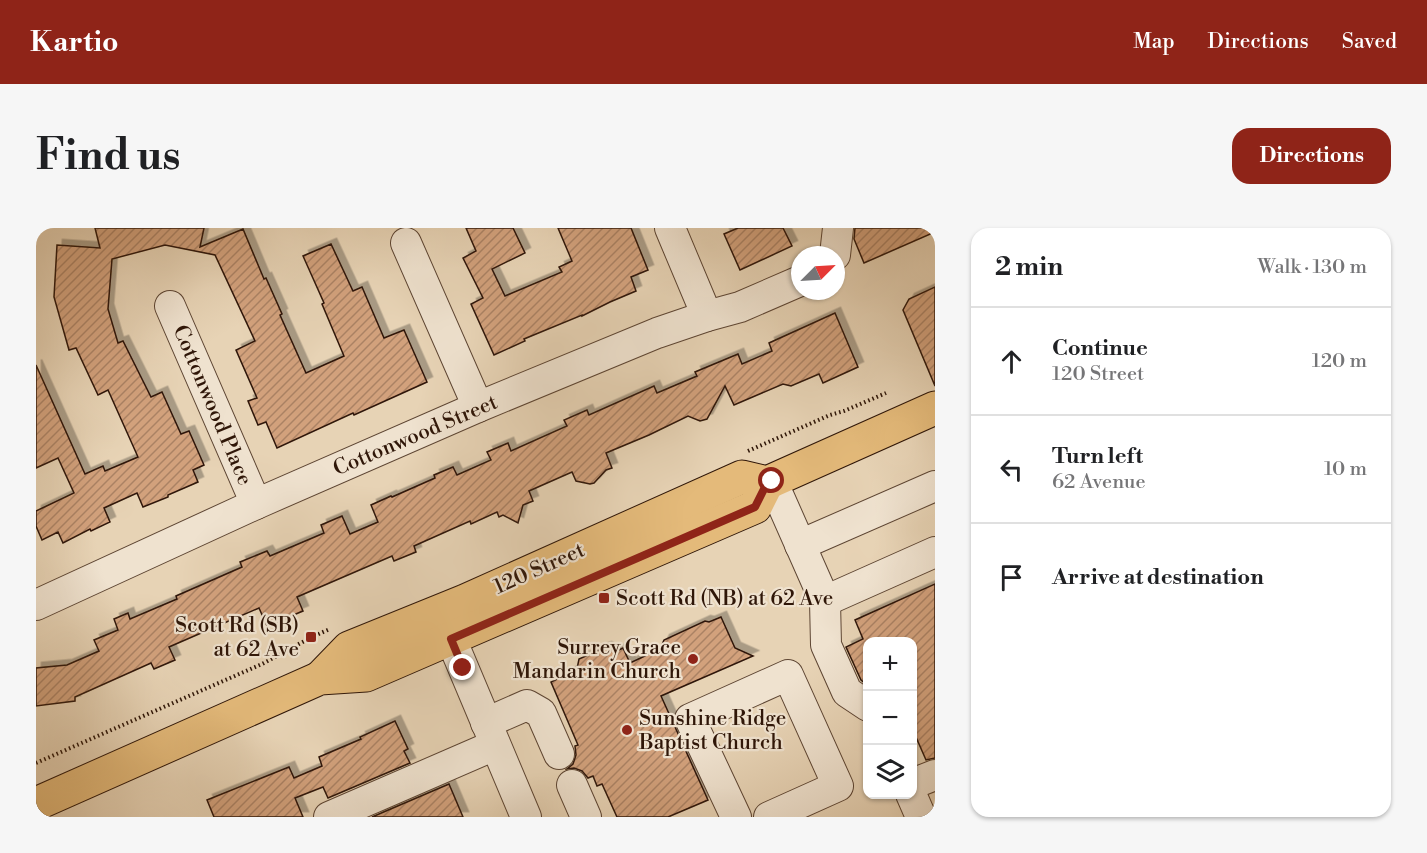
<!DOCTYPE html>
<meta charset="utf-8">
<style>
body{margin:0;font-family:"Libre Bodoni",serif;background:#f6f6f6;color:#202124}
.controls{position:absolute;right:18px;bottom:18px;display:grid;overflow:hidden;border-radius:12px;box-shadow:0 2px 4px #0004}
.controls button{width:54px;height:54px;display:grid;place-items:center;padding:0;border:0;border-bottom:2px solid #e0e0e0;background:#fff;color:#202124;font:30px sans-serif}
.compass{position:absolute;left:755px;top:18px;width:54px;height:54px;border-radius:50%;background:#fff;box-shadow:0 2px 4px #0004;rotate:66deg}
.stop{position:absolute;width:18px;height:18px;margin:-14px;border:4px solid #8f2418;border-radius:50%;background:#fff}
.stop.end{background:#8f2418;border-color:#fff;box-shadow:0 2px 6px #0008}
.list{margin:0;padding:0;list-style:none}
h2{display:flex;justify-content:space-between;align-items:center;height:78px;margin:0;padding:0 24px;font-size:26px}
h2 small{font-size:20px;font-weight:400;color:#757577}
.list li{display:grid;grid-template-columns:39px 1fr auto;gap:18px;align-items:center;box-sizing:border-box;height:108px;padding:0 24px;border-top:2px solid #e0e0e0}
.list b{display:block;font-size:22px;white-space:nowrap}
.list p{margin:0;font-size:20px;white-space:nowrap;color:#757577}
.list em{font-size:20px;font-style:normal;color:#757577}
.icon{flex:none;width:33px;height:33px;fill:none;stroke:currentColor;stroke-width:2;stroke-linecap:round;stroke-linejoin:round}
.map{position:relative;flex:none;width:899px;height:589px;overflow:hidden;border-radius:18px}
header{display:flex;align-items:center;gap:36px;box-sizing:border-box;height:84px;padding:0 30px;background:#8f2418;color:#fff}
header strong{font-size:28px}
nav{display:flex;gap:33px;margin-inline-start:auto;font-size:21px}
.intro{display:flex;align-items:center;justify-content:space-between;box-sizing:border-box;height:144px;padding:0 36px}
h1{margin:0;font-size:42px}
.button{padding:15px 27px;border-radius:18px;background:#8f2418;color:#fff;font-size:21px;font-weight:700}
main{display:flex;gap:36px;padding:0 36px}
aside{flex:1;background:#fff;border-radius:18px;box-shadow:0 2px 4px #0004}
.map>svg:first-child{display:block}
.building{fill:url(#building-hatch);stroke:#2f1608;stroke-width:1.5;filter:url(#shadow)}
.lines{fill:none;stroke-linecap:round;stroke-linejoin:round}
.minor-casing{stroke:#5d4533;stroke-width:32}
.major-casing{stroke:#2f1608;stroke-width:35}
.path{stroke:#2f1608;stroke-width:4;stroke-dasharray:1.5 3;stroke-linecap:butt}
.minor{stroke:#efe2cf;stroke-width:30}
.major{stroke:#e4ba7a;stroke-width:33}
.route{stroke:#8f2418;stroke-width:8}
.poi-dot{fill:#8f2418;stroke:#efe2cf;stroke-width:2}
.labels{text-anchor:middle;stroke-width:4.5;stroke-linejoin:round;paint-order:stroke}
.street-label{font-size:21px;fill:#2f1608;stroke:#efe2cf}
.poi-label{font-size:21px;fill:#2f1608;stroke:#efe2cf;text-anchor:start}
</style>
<header>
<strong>Kartio</strong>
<nav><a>Map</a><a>Directions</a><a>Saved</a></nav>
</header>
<div class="intro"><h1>Find us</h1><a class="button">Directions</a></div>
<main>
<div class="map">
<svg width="899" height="589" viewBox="0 0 899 589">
<defs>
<pattern id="building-hatch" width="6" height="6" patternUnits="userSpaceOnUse" patternTransform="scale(1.5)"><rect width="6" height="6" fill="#d2a17c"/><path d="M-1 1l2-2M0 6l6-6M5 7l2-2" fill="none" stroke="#ab8264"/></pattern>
<filter id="shadow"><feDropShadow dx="5.5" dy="-5.5" stdDeviation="0" flood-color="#0004"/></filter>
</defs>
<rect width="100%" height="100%" fill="#e7d3b5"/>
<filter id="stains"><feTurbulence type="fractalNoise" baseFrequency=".00333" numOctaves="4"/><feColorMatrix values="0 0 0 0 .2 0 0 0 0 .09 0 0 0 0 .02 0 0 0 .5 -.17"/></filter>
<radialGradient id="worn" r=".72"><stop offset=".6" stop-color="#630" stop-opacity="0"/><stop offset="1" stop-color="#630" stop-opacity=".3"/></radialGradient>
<g class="building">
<path d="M 59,0 L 168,0 L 164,19 L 207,1 L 228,51 L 230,50 L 246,86 L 244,87 L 270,145 L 308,128 L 286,76 L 288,75 L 267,28 L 295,16 L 317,63 L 326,59 L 348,110 L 368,102 L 391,154 L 318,187 L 317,185 L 241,220 L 230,194 L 222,197 L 212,173 L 221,170 L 200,122 L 219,113 L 179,27 L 129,17 L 76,31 L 72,81 L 82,115 L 87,113 L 115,169 L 126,164 L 145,206 L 153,203 L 168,237 L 157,242 L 162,254 L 132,267 L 132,269 L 107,279 L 101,265 L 68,280 L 74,294 L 55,303 L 54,301 L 27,315 L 22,304 L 6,312 L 0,298 L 0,283 L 38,265 L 22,230 L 0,240 L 0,137 L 49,246 L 67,238 L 69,243 L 102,229 L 72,162 L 62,167 L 40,120 L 33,122 L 18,69 L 21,17 L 64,20 Z"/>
<path d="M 430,0 L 477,0 L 489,25 L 456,41 L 469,68 L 526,44 L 523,39 L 536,33 L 522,0 L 595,0 L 612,42 L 595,49 L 600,63 L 574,74 L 546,88 L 546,87 L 488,111 L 489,113 L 458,127 L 435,76 L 447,70 L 427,30 L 440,23 Z"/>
<path d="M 702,0 L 747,0 L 756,18 L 704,42 L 688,6 Z"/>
<path d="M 819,0 L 899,0 L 899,4 L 828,35 L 818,11 Z"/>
<path d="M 899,59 L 899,158 L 867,82 L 873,71 Z"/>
<path d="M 799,85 L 822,139 L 787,155 L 783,146 L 755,158 L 747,156 L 698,177 L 689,158 L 671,191 L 664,193 L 652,188 L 613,207 L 570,225 L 576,240 L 570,242 L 558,255 L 554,256 L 540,253 L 536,244 L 493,263 L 497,273 L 487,277 L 482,295 L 467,287 L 463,289 L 461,284 L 435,296 L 434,293 L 378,318 L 380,324 L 358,333 L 356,328 L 261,369 L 267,383 L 231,398 L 223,380 L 133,419 L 139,432 L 118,441 L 115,435 L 39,469 L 39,473 L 0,478 L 0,440 L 31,437 L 63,423 L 58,412 L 82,402 L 78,391 L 92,385 L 94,391 L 141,371 L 140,368 L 206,339 L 204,334 L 231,323 L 234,328 L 288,305 L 285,297 L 306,288 L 314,306 L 342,294 L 335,277 L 355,268 L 356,269 L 399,250 L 398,247 L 417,239 L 421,247 L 455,232 L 451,224 L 472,215 L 475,223 L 531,198 L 528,192 L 551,182 L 553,187 L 618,158 L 621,165 L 661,148 L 659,144 L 702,126 L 706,136 L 736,123 L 733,115 Z"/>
<path d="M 899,356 L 899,530 L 890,532 L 876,500 L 876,414 L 831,414 L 831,457 L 825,452 L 810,419 L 827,411 L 819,392 Z"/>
<path d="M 685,389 L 699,420 L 717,428 L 625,468 L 672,572 L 632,589 L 581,589 L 566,556 L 561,558 L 557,548 L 552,550 L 546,543 L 538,540 L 531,541 L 537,536 L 540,527 L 539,518 L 542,517 L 515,454 L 541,441 L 543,431 L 570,419 L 579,424 L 587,420 L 594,435 L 624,421 L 628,412 L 669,393 L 673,394 Z"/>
<path d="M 359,493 L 372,521 L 368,523 L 374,535 L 292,570 L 287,559 L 259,570 L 267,589 L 178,589 L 171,572 L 253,539 L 258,550 L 286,538 L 283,529 L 325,511 L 324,509 Z"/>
<path d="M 413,556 L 427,589 L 336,589 Z"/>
</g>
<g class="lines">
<defs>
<g id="minor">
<path d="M 634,0 L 671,88"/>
<path d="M 370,15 L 442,179"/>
<path d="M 799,27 L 802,0"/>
<path d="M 134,78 L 220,276"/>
<path d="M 736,253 L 789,373 L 790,417 L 811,464 L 832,478"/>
<path d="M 764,317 L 899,258"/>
<path d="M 789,373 L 899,324"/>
<path d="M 0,377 L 220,276 L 442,179 L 621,105 L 671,88 L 704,79 L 764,53"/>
<path d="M 405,387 L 490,589"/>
<path d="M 450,495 L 491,477 L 505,485 L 523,526"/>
<path d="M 876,556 L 899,547"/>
<path d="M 536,557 L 550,589"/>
<path d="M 875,566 L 885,589"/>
<path d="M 293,589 L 459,517"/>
<path d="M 700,589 L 654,491 L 752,447 L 802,558 L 733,589"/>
</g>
<g id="major">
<path d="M 284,450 L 313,420 L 429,373 L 706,249 L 731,255 L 899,180"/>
<path d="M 0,576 L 284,450 L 330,447 L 719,279 L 731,255"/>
</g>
</defs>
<use href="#minor" class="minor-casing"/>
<use href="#major" class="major-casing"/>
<g class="path">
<path d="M 712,223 L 794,187 L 808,183 L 850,165"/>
<path d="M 0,535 L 226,436 C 249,424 270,411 294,401"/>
</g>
<use href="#minor" class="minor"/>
<use href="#major" class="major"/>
</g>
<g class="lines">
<path class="route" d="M 427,440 L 415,411 L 719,279 L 731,255 L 736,253"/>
</g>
<g class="poi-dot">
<rect x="562" y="364" width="12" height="12" rx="3"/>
<rect x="269" y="403" width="12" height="12" rx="3"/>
<circle cx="657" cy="431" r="6"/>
<circle cx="591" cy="502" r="6"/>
</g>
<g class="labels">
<g class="street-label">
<text transform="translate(177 177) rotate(67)" y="7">Cottonwood Place</text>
<text transform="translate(379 207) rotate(-23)" y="7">Cottonwood Street</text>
<text transform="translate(503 340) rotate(-24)" y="7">120 Street</text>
</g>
<g class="poi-label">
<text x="580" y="377">Scott Rd (NB) at 62 Ave</text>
<text x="263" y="404" text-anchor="end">Scott Rd (SB)<tspan x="263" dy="24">at 62 Ave</tspan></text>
<text x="645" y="426" text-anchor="end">Surrey Grace<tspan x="645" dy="24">Mandarin Church</tspan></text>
<text x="603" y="497">Sunshine Ridge<tspan x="603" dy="24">Baptist Church</tspan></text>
</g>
</g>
<rect width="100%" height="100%" filter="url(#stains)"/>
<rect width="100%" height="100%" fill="url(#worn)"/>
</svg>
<div class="controls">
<button>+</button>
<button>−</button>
<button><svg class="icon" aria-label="layers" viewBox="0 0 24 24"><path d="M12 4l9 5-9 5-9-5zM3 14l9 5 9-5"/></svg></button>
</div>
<svg class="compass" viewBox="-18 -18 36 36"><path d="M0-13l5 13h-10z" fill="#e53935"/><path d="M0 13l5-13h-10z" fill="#757577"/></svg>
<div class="stop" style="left:736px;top:253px"></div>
<div class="stop end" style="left:427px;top:440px"></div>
</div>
<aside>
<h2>2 min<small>Walk · 130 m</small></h2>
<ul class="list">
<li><svg class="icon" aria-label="ahead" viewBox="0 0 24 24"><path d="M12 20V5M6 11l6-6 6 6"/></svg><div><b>Continue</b><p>120 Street</p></div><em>120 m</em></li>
<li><svg class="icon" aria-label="left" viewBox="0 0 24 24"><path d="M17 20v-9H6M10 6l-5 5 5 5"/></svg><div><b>Turn left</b><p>62 Avenue</p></div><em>10 m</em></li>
<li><svg class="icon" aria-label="arrive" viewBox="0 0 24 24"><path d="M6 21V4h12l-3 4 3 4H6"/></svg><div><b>Arrive at destination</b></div></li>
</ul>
</aside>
</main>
